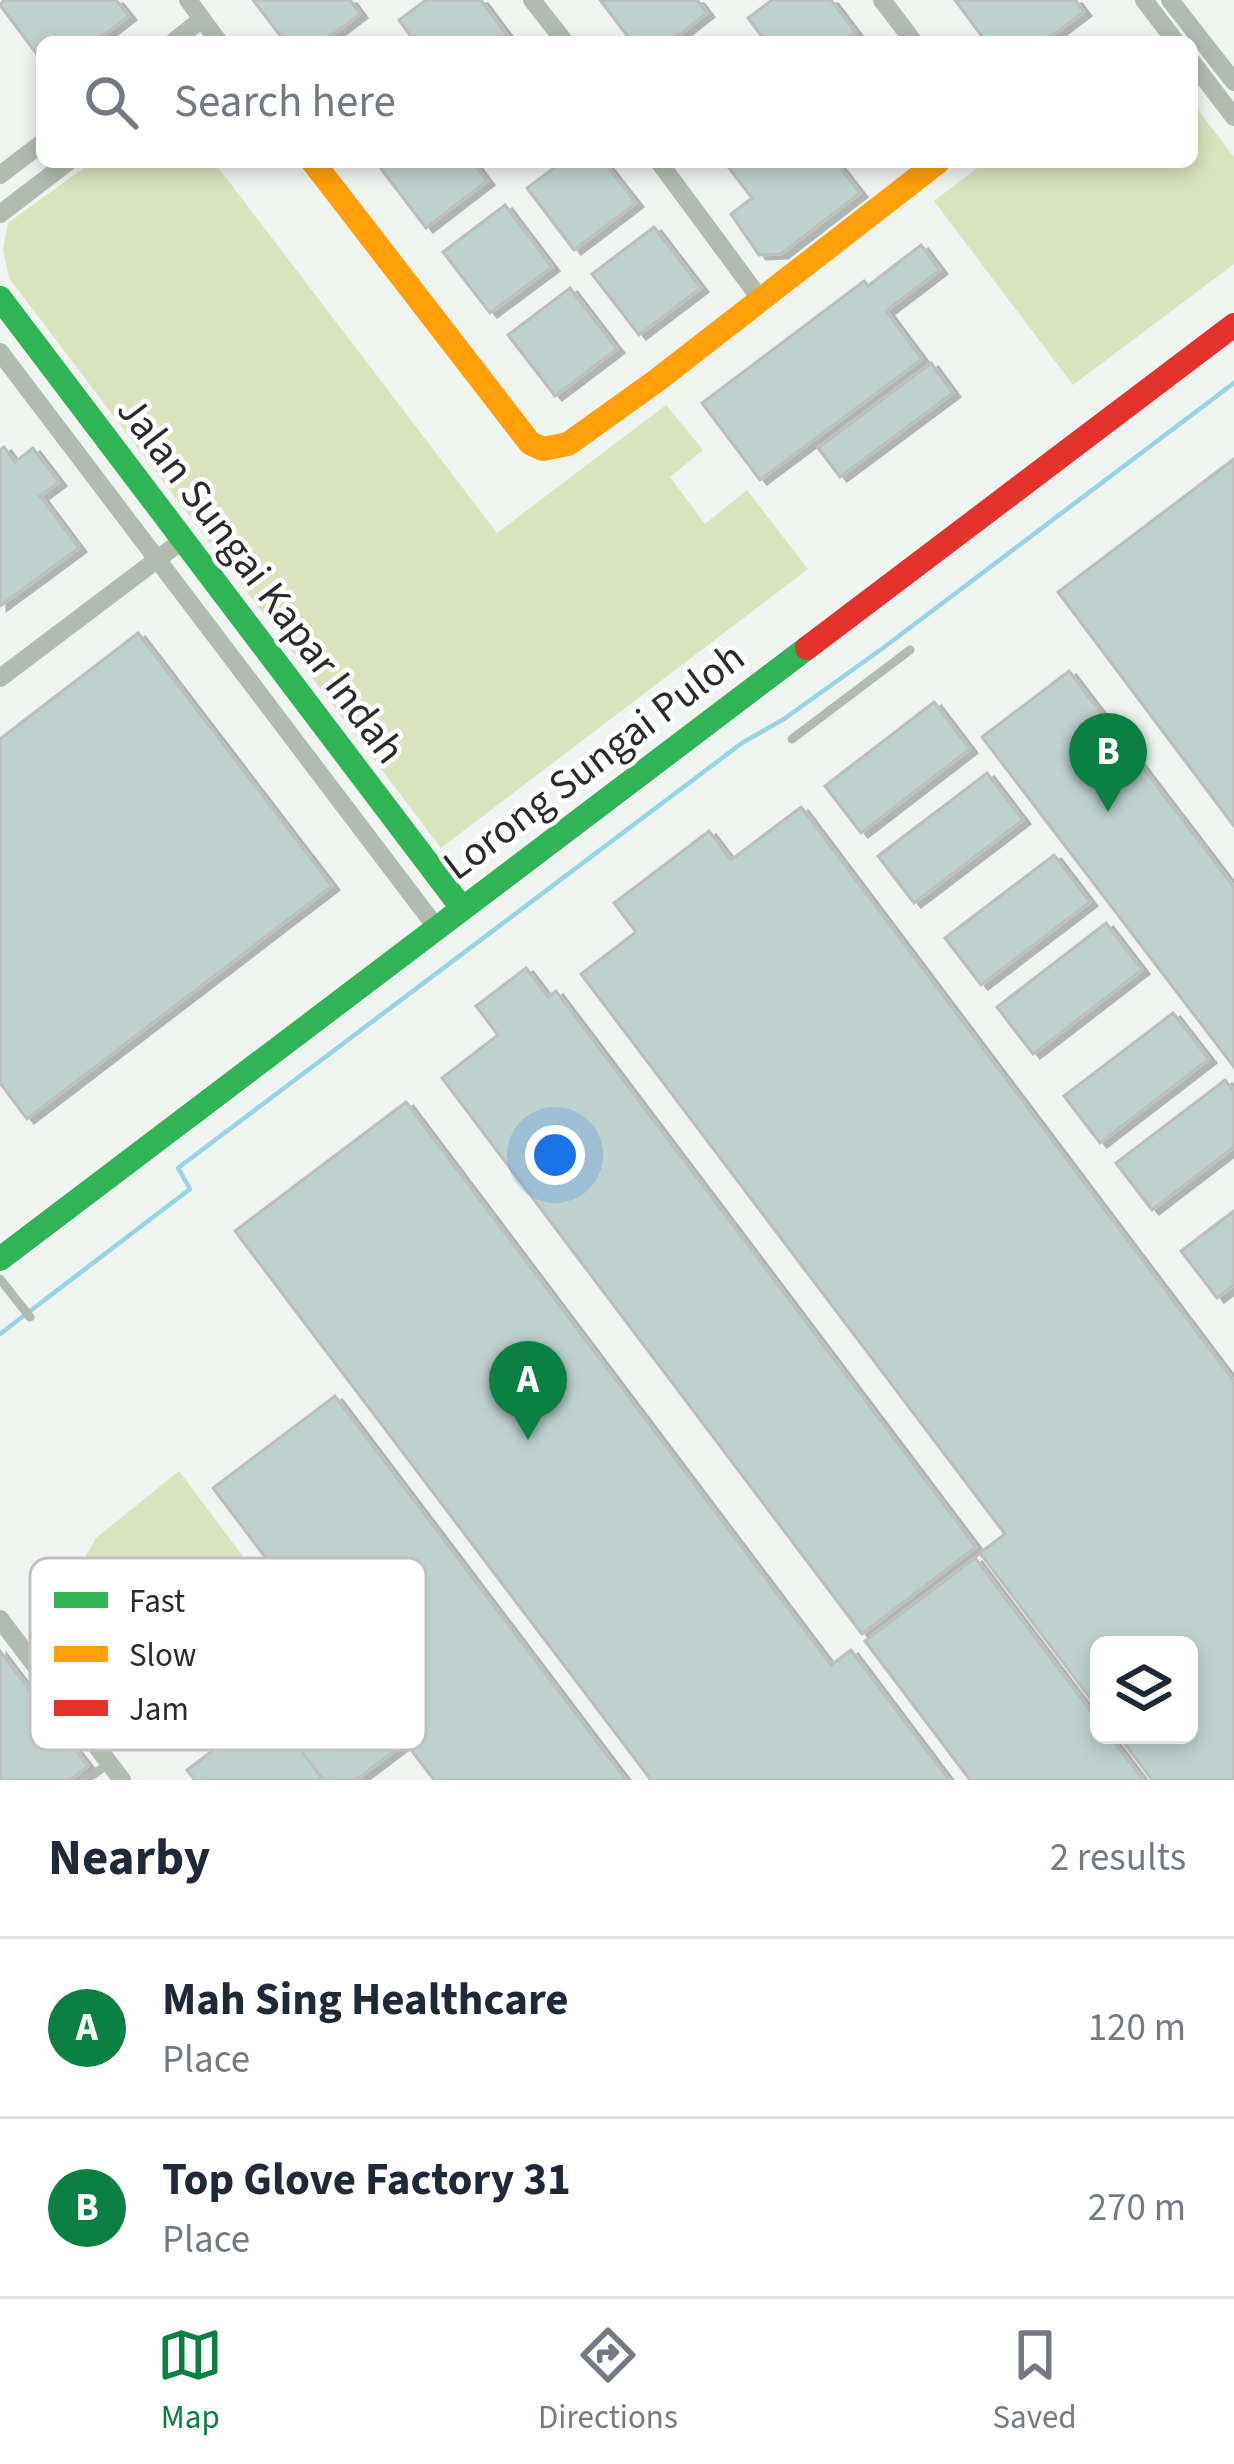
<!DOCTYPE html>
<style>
body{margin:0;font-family:"Source Sans 3",sans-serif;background:#f2f2f3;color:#1f2937}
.controls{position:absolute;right:36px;bottom:36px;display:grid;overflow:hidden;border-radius:18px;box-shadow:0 6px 18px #0003}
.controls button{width:108px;height:108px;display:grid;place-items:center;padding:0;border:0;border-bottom:3px solid #e0e1e3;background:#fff;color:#1f2937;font:60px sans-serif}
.you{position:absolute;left:555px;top:1155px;width:42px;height:42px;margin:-30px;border:9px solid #fff;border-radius:50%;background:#1a73e8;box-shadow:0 0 0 18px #1a73e833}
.badge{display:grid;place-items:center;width:78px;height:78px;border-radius:50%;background:#0b8043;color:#fff;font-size:39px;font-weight:700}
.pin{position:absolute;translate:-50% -99px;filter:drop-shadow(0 3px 6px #0008)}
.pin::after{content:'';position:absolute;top:63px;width:42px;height:36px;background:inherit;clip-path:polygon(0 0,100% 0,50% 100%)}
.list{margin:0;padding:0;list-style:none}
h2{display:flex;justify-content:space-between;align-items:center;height:156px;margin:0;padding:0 48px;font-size:51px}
h2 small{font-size:39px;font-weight:400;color:#747a83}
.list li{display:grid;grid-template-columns:78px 1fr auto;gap:36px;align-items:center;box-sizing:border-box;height:180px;padding:0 48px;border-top:3px solid #e0e1e3}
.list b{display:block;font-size:45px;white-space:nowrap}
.list p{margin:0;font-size:39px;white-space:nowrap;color:#747a83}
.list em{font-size:39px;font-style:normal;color:#747a83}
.icon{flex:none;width:66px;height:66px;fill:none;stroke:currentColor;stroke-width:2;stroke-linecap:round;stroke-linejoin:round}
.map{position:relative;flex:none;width:1234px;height:1780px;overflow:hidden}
.search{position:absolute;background:#fff;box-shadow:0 6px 18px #0003;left:36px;right:36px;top:36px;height:132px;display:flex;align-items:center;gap:30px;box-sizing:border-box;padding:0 42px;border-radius:18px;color:#747a83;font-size:45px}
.sheet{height:516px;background:#fff}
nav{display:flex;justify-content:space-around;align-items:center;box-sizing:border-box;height:168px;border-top:3px solid #e0e1e3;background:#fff;font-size:33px;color:#747a83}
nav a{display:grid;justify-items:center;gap:6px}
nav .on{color:#0b8043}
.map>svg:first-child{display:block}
.green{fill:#dae2be}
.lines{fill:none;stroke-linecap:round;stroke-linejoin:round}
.stream{stroke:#98d4e1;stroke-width:4.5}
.building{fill:#bed1ce;stroke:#babebc;stroke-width:3;filter:url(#shadow)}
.lane{stroke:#b1bab0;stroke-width:9}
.street{stroke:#b1bab0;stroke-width:18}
.fast{stroke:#30b455;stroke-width:24}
.slow{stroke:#ff9f0a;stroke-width:24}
.jam{stroke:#e5322d;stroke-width:24}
.labels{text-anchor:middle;stroke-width:9;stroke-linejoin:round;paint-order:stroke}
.street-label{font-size:42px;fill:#292c2a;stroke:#fff}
.key{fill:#fff;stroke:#bfc0bf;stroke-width:3}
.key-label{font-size:33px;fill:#292c2a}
</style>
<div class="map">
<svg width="1234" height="1780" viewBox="0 0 1234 1780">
<defs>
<filter id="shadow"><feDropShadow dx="7" dy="4" stdDeviation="0" flood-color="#0004"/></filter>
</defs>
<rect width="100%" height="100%" fill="#eff4f1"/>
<g class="green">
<path d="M 1192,102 L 1234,157 L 1234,264 L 1073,385 L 934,201 L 985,162 L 1192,162 Z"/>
<path d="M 92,162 L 214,162 L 497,533 L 666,405 L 703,450 L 670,477 L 705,524 L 747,490 L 808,569 L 441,848 L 9,278 L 3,249 L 8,223 Z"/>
<path d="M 179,1471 L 313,1650 L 179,1748 L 70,1603 L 80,1566 L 96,1538 Z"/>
</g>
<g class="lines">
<path class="stream" d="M 0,1334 L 190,1189 L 178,1168 L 742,743 L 784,719 L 883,648 L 1234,383"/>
</g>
<g class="building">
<path d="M 4,0 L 116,0 L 129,16 L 95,42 L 42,42 L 42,61 L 0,5 Z"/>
<path d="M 253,0 L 350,0 L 360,14 L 323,42 L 285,42 Z"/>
<path d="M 426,0 L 481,0 L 507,35 L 498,42 L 415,42 L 399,20 Z"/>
<path d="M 600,0 L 697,0 L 707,13 L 670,42 L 632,42 Z"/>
<path d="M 772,0 L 831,0 L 856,33 L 844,42 L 766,42 L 748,18 Z"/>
<path d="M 955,0 L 1075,0 L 1084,12 L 1044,42 L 986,42 Z"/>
<path d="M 385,162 L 473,162 L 487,181 L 426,228 L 379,166 Z"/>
<path d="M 562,162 L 604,162 L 636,203 L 574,250 L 527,188 Z"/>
<path d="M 737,162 L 836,162 L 860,193 L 781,254 L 759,255 L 731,214 L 752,198 L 729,168 Z"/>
<path d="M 505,205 L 552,267 L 490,313 L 443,252 Z"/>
<path d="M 654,227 L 701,288 L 639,335 L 592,274 Z"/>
<path d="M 921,245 L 940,270 L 886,311 L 922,359 L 760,480 L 702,403 L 864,281 L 868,286 Z"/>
<path d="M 570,288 L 617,349 L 555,396 L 508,335 Z"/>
<path d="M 931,363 L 953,393 L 840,477 L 818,448 Z"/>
<path d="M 4,447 L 15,462 L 33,448 L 59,482 L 40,496 L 79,548 L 0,606 L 0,450 Z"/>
<path d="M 1234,459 L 1234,826 L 1058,592 Z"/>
<path d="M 138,633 L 332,886 L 27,1119 L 0,1083 L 0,739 Z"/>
<path d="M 1069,671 L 1234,887 L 1234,1067 L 982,737 Z"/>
<path d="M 934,702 L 970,749 L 861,833 L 825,786 Z"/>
<path d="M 987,773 L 1023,820 L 914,903 L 878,856 Z"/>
<path d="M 801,807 L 1234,1381 L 1234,1780 L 1152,1780 L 1118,1735 L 1189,1735 L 1189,1645 L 1099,1645 L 1099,1710 L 980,1553 L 1005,1534 L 581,974 L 636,932 L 614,903 L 709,831 L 731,860 Z"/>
<path d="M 1054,855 L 1090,902 L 981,985 L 945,938 Z"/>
<path d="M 1106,923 L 1142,970 L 1033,1054 L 997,1007 Z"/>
<path d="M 526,968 L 548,997 L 556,991 L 976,1547 L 862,1634 L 442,1078 L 498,1035 L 476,1006 Z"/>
<path d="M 1173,1013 L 1209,1059 L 1100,1143 L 1064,1096 Z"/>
<path d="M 1225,1080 L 1234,1091 L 1234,1147 L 1152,1210 L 1116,1163 Z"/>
<path d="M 406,1102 L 831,1665 L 851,1650 L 949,1780 L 651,1780 L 235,1231 Z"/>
<path d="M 1234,1211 L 1234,1285 L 1217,1298 L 1181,1251 Z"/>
<path d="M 335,1396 L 626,1780 L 434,1780 L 339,1655 L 213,1488 Z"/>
<path d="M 975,1558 L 1099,1722 L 1099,1735 L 1109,1735 L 1143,1780 L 970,1780 L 865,1641 Z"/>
<path d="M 0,1651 L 88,1766 L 70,1780 L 0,1780 Z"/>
<path d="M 339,1655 L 405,1743 L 356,1780 L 323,1780 L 269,1708 Z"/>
<path d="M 269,1708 L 323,1780 L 195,1780 L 187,1770 Z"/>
</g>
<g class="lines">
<g class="lane">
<path d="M 792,739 L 910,650"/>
<path d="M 0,1279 L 30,1317"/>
<path d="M 85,1780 L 110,1763"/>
</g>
<g class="street">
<path d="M 188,0 L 219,42"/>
<path d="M 532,0 L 565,42"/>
<path d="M 882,0 L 914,42"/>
<path d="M 1144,0 L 1176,42"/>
<path d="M 1170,0 L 1234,82"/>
<path d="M 173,42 L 202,19"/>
<path d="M 1192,62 L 1234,117"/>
<path d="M 659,162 L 761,300"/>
<path d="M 0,175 L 42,143"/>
<path d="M 0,214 L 68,162"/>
<path d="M 0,352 L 436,927"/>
<path d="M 0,678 L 183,540"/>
<path d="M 0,1619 L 122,1780"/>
</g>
<g class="fast">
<path d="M 0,298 L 462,908"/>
<path d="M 0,1259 L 807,648"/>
</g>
<path class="slow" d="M 313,162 L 530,443 L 543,449 L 568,444 L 656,381 L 938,162"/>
<path class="jam" d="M 807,648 L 1234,325"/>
</g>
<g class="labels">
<g class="street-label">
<text transform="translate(262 579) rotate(53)" y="15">Jalan Sungai Kapar Indah</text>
<text transform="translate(593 760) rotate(-37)" y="15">Lorong Sungai Puloh</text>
</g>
</g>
<rect x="30" y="1558" width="396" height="192" rx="18" class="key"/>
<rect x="54" y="1592" width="54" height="16" fill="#30b455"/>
<rect x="54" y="1646" width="54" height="16" fill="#ff9f0a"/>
<rect x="54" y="1700" width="54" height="16" fill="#e5322d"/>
<g class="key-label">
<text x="129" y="1612">Fast</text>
<text x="129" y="1666">Slow</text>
<text x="129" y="1720">Jam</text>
</g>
</svg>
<div class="controls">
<button><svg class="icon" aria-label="layers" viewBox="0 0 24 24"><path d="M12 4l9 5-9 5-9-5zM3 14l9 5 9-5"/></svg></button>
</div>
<div class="you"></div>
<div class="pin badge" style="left:528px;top:1440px">A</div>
<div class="pin badge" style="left:1108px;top:812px">B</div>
<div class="search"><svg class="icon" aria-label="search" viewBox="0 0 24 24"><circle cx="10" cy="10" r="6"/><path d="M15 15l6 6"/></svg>Search here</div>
</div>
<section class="sheet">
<h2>Nearby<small>2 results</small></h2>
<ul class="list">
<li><span class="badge">A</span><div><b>Mah Sing Healthcare</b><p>Place</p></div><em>120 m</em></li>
<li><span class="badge">B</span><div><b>Top Glove Factory 31</b><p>Place</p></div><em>270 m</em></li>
</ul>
</section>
<nav>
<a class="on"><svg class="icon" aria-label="map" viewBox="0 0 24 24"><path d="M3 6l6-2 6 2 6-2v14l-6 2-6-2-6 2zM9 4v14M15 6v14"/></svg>Map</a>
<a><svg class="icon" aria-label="directions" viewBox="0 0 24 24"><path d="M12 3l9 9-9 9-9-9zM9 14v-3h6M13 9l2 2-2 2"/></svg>Directions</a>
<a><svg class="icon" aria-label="saved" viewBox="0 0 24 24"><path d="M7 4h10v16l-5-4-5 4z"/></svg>Saved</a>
</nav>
